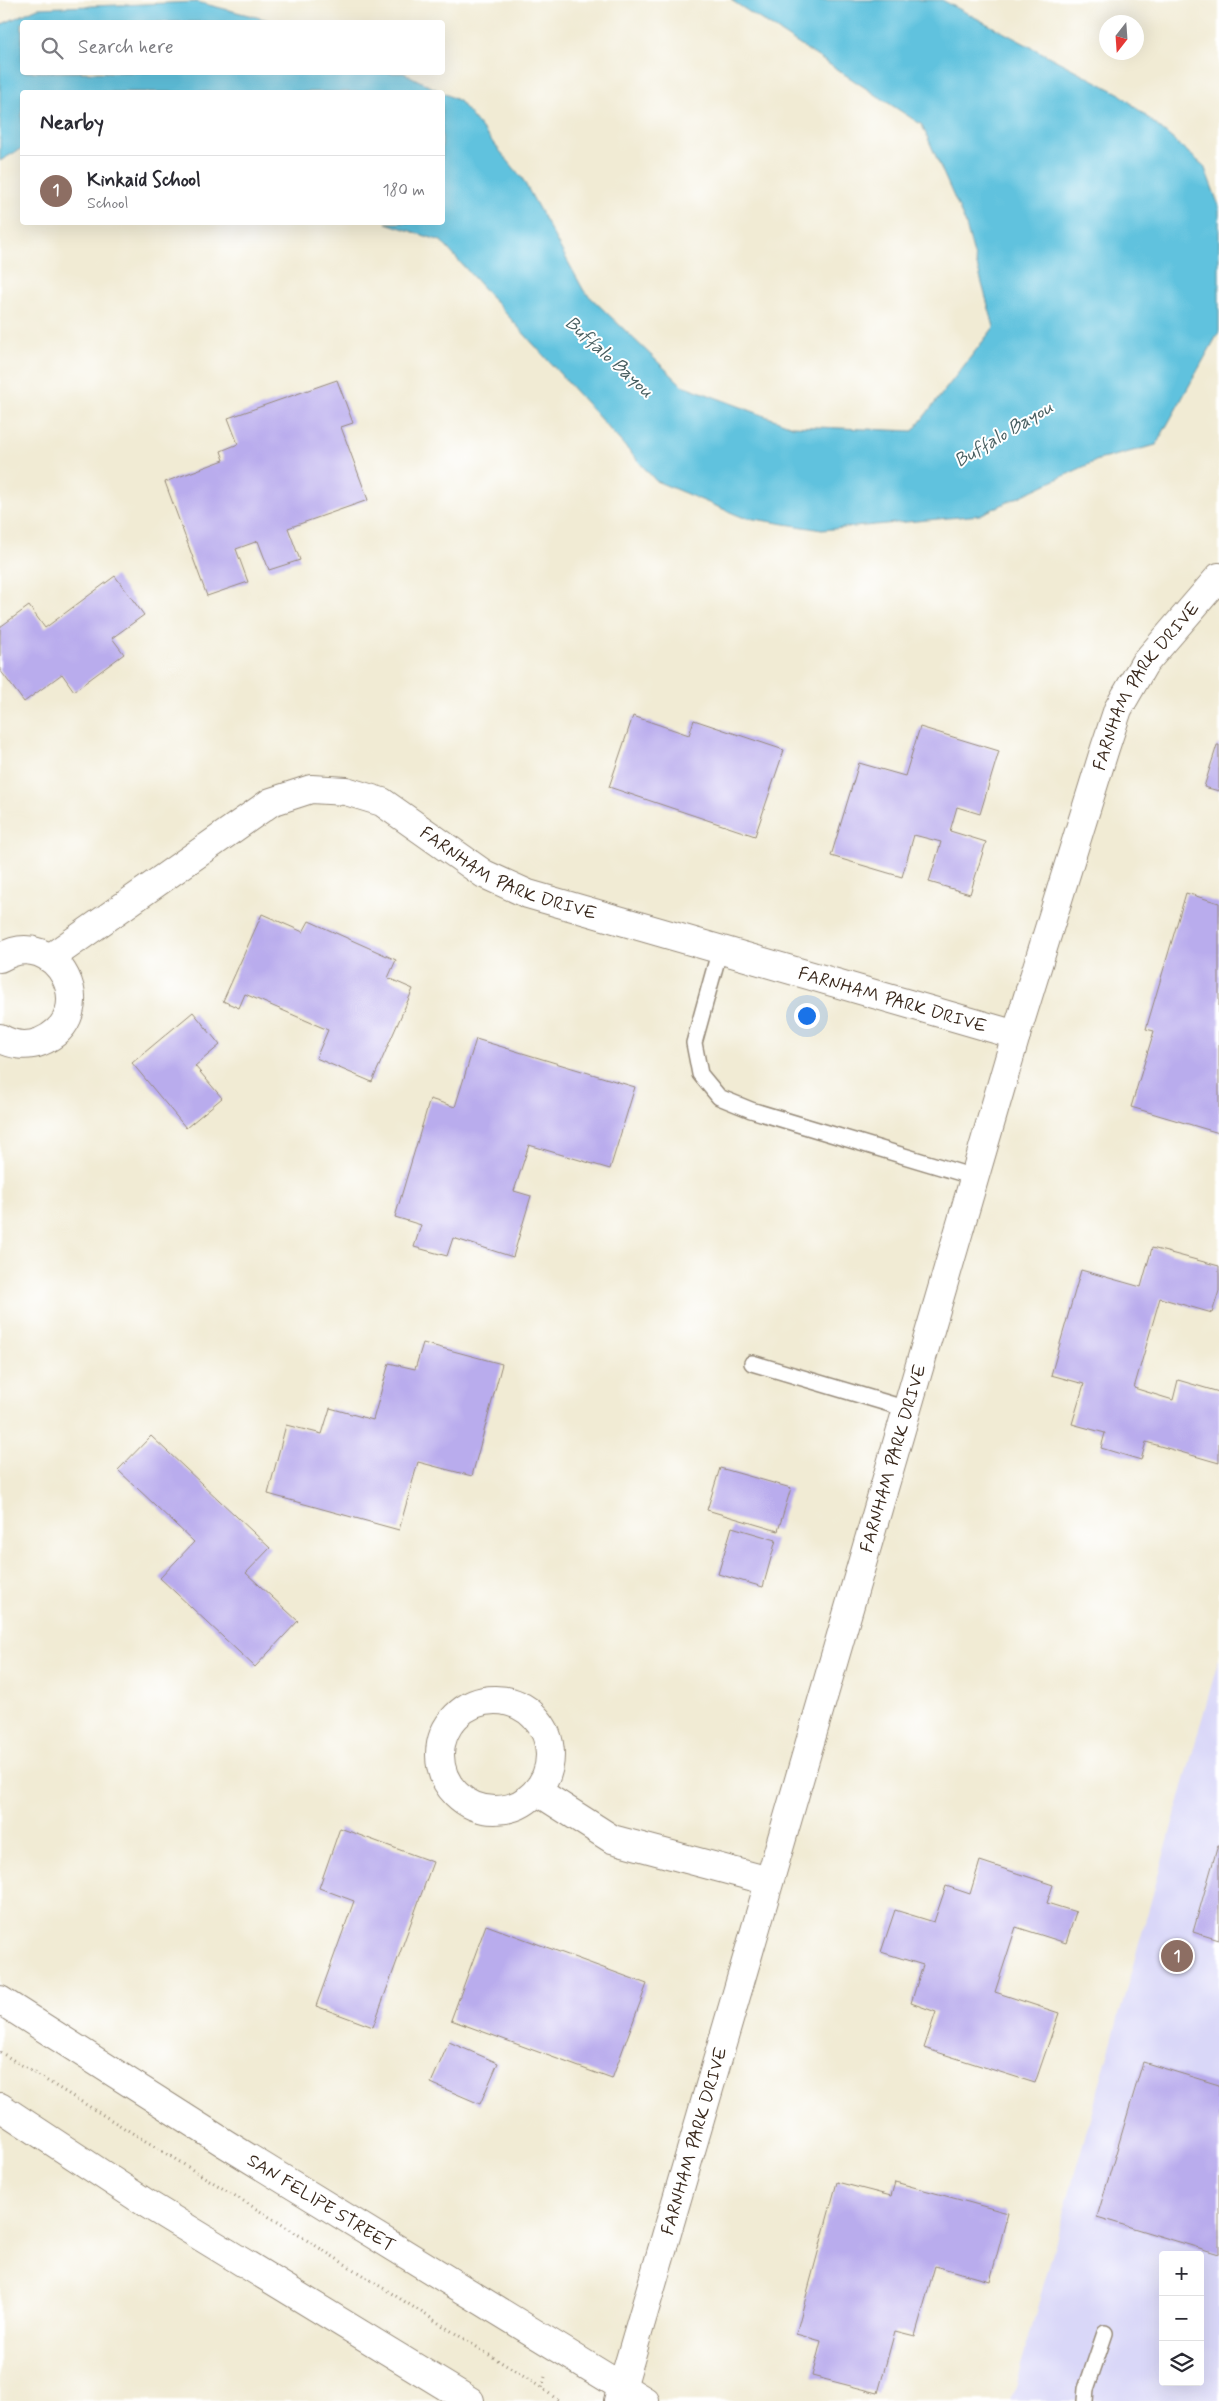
<!DOCTYPE html>
<meta charset="utf-8">
<style>
body{margin:0;font-family:Mynerve,sans-serif;background:#f7f7f7;color:#2b2b33}
.controls{position:absolute;right:15px;bottom:15px;display:grid;overflow:hidden;border-radius:5px;box-shadow:0 5px 20px #0002}
.controls button{width:45px;height:45px;display:grid;place-items:center;padding:0;border:0;border-bottom:1px solid #e1e1e2;background:#fff;color:#2b2b33;font:25px sans-serif}
.compass{position:absolute;left:1099px;top:15px;width:45px;height:45px;border-radius:50%;background:#fff;box-shadow:0 5px 20px #0002;rotate:197deg}
.you{position:absolute;left:806px;top:1015px;width:18px;height:18px;margin:-12px;border:4px solid #fff;border-radius:50%;background:#1a73e8;box-shadow:0 0 0 8px #1a73e833}
.badge{display:grid;place-items:center;width:32px;height:32px;border-radius:50%;background:#ea580c;color:#fff;font-size:16px;font-weight:700}
.pin{position:absolute;translate:-50% -50%;border:2px solid #fff;box-shadow:0 1px 5px #0006}
.list{margin:0;padding:0;list-style:none}
h2{display:flex;justify-content:space-between;align-items:center;height:65px;margin:0;padding:0 20px;font-size:21px}
h2 small{font-size:16px;font-weight:400;color:#7c7c81}
.list li{display:grid;grid-template-columns:32px 1fr auto;gap:15px;align-items:center;box-sizing:border-box;height:70px;padding:0 20px;border-top:1px solid #e1e1e2}
.list b{display:block;font-size:19px;white-space:nowrap}
.list p{margin:0;font-size:16px;white-space:nowrap;color:#7c7c81}
.list em{font-size:16px;font-style:normal;color:#7c7c81}
.icon{flex:none;width:28px;height:28px;fill:none;stroke:currentColor;stroke-width:2;stroke-linecap:round;stroke-linejoin:round}
.map{position:relative;flex:none;width:1219px;height:2401px;overflow:hidden}
.search{position:absolute;background:#fff;box-shadow:0 5px 20px #0002;left:20px;top:20px;width:425px;height:55px;display:flex;align-items:center;gap:12px;box-sizing:border-box;padding:0 18px;border-radius:5px;color:#7c7c81;font-size:19px}
.panel{position:absolute;background:#fff;box-shadow:0 5px 20px #0002;left:20px;top:90px;width:425px;height:135px;border-radius:5px}
.map>svg:first-child{display:block}
.built{fill:#d9d7f8;fill-rule:evenodd}
.water{fill:#60c2de;stroke:#4e767e}
.building{fill:#b9aced}
.lines{fill:none;stroke-linecap:round;stroke-linejoin:round}
.lane-casing{stroke:#968a79;stroke-width:18}
.street-casing{stroke:#968a79;stroke-width:30}
.secondary-casing{stroke:#968a79;stroke-width:30}
.path{stroke:#968a79;stroke-width:3;stroke-dasharray:1 4;stroke-linecap:butt}
.lane{stroke:#fff;stroke-width:15}
.street{stroke:#fff;stroke-width:28}
.secondary{stroke:#fff;stroke-width:28}
.labels{text-anchor:middle;stroke-width:4;stroke-linejoin:round;paint-order:stroke}
.street-label{font-size:18px;fill:#3b2a1e;stroke:#fff}
.water-label{font-size:19px;font-style:italic;fill:#485f61;stroke:#fff}
</style>
<div class="map">
<svg width="1219" height="2401" viewBox="0 0 1219 2401">
<rect width="100%" height="100%" fill="#fff"/>
<filter id="ink" filterUnits="userSpaceOnUse"><feTurbulence type="fractalNoise" baseFrequency=".02" numOctaves="2"/><feDisplacementMap in="SourceGraphic" scale="10" xChannelSelector="R" yChannelSelector="G"/><feConvolveMatrix kernelMatrix="1 2 1 2 8 2 1 2 1" color-interpolation-filters="sRGB"/></filter>
<filter id="wash" filterUnits="userSpaceOnUse"><feTurbulence type="fractalNoise" baseFrequency=".0096" numOctaves="4" result="noise"/><feDisplacementMap in="SourceGraphic" scale="20" xChannelSelector="R" yChannelSelector="G"/><feGaussianBlur stdDeviation="1.12" result="paint"/><feColorMatrix in="noise" values="0 0 0 0 0 0 0 0 0 0 0 0 0 0 0 0 0 1.4 0 .05"/><feComposite in="paint" operator="in"/></filter>
<g filter="url(#wash)">
<rect width="100%" height="100%" fill="#f1ebd4"/>
<path class="built" d="M 1219,1658 L 1219,2401 L 1011,2401 ZM 1163,2255 L 1200,2255 L 1200,2382 L 1163,2382 Z"/>
<path class="water" d="M 731,0 L 942,0 L 1120,94 L 1204,166 L 1219,206 L 1219,332 L 1156,445 L 1098,460 L 980,515 L 822,530 L 742,517 L 656,481 L 441,241 L 386,223 L 442,222 L 442,92 L 22,92 L 22,148 L 0,161 L 0,25 L 38,8 L 197,2 L 276,22 L 22,22 L 22,72 L 404,73 L 459,101 L 522,178 L 584,291 L 682,385 L 792,426 L 913,431 L 994,327 L 965,222 L 922,125 Z"/>
<g id="blocks">
<g class="building">
<path d="M 337,380 L 353,423 L 341,427 L 368,500 L 288,528 L 300,560 L 269,570 L 258,541 L 236,549 L 248,582 L 207,596 L 165,482 L 224,460 L 221,451 L 238,444 L 228,418 Z"/>
<path d="M 115,576 L 144,615 L 112,638 L 124,654 L 74,691 L 62,674 L 24,702 L 0,670 L 0,627 L 29,606 L 45,628 Z"/>
<path d="M 633,716 L 689,735 L 694,720 L 784,750 L 755,836 L 609,787 Z"/>
<path d="M 920,727 L 999,751 L 980,814 L 957,807 L 950,831 L 986,842 L 970,894 L 929,882 L 941,842 L 914,835 L 902,877 L 831,856 L 859,763 L 905,776 Z"/>
<path d="M 1217,745 L 1219,745 L 1219,791 L 1204,787 Z"/>
<path d="M 1186,893 L 1219,903 L 1219,1133 L 1131,1107 L 1154,1031 L 1146,1029 Z"/>
<path d="M 262,914 L 303,932 L 309,921 L 396,960 L 388,978 L 413,989 L 372,1082 L 316,1058 L 328,1030 L 245,994 L 239,1008 L 223,1001 Z"/>
<path d="M 193,1012 L 220,1045 L 195,1066 L 222,1098 L 186,1128 L 132,1063 Z"/>
<path d="M 476,1039 L 635,1087 L 610,1169 L 529,1145 L 514,1191 L 531,1196 L 513,1257 L 453,1238 L 447,1256 L 414,1247 L 421,1225 L 395,1217 L 430,1099 L 455,1107 Z"/>
<path d="M 1152,1248 L 1219,1266 L 1219,1291 L 1212,1313 L 1160,1298 L 1134,1388 L 1173,1400 L 1178,1380 L 1219,1392 L 1219,1463 L 1146,1442 L 1141,1460 L 1101,1448 L 1105,1433 L 1072,1424 L 1084,1384 L 1051,1375 L 1081,1270 L 1141,1287 Z"/>
<path d="M 423,1343 L 502,1364 L 472,1476 L 418,1462 L 399,1530 L 268,1494 L 286,1425 L 322,1434 L 330,1408 L 373,1420 L 389,1363 L 415,1369 Z"/>
<path d="M 151,1436 L 270,1548 L 246,1573 L 298,1621 L 255,1667 L 160,1578 L 194,1542 L 118,1470 Z"/>
<path d="M 720,1468 L 791,1488 L 778,1531 L 707,1510 Z"/>
<path d="M 732,1527 L 776,1540 L 763,1587 L 718,1574 Z"/>
<path d="M 340,1828 L 433,1862 L 373,2027 L 316,2006 L 354,1901 L 319,1888 Z"/>
<path d="M 1218,1845 L 1219,1845 L 1219,1940 L 1193,1932 Z"/>
<path d="M 980,1861 L 1053,1885 L 1047,1903 L 1076,1912 L 1066,1943 L 1016,1927 L 995,1992 L 1059,2013 L 1035,2083 L 924,2048 L 936,2012 L 911,2003 L 923,1965 L 881,1952 L 895,1910 L 934,1922 L 946,1886 L 970,1894 Z"/>
<path d="M 486,1925 L 647,1984 L 612,2079 L 451,2020 Z"/>
<path d="M 449,2042 L 498,2063 L 480,2104 L 431,2083 Z"/>
<path d="M 1143,2062 L 1219,2085 L 1219,2254 L 1097,2217 Z"/>
<path d="M 837,2182 L 891,2196 L 895,2182 L 1008,2213 L 990,2281 L 935,2266 L 915,2336 L 895,2331 L 878,2393 L 812,2376 L 821,2341 L 796,2334 Z"/>
</g>
</g>
</g>
<g filter="url(#ink)">
<use href="#blocks" fill-opacity="0" stroke="#968a79" stroke-width="1"/>
<g class="lines">
<defs>
<g id="lane">
<path d="M 720,949 L 694,1043 L 700,1074 L 719,1097 L 751,1110 L 974,1177"/>
<path d="M 752,1363 L 907,1409"/>
<path d="M 1085,2401 L 1086,2389 L 1105,2333"/>
</g>
<g id="street">
<path d="M 0,958 C 56,923 105,1015 40,1042 C 27,1047 12,1045 0,1038"/>
<path id="s1" d="M 50,958 L 271,802 L 311,789 L 346,791 L 382,802 L 484,874 L 528,894 L 1016,1035"/>
<circle cx="495" cy="1755" r="55"/>
<path d="M 537,1791 L 612,1839 L 769,1881"/>
<path id="s2" d="M 618,2401 L 1016,1035 L 1105,748 L 1118,709 L 1144,664 L 1219,577"/>
</g>
<g id="secondary">
<path id="s3" d="M 0,2000 L 226,2144 L 645,2401"/>
<path d="M 0,2107 L 149,2205 L 470,2401"/>
</g>
</defs>
<use href="#lane" class="lane-casing"/>
<use href="#street" class="street-casing"/>
<use href="#secondary" class="secondary-casing"/>
<g class="path">
<path d="M 0,2052 L 286,2227 L 542,2388"/>
<path d="M 545,2377 L 542,2388 L 559,2401"/>
</g>
<use href="#lane" class="lane"/>
<use href="#street" class="street"/>
<use href="#secondary" class="secondary"/>
</g>
</g>
<g class="labels">
<g class="street-label">
<text dy="6" stroke="none"><textPath href="#s2" startOffset="1798">FARNHAM PARK DRIVE</textPath></text>
<text dy="6" stroke="none"><textPath href="#s1" startOffset="532">FARNHAM PARK DRIVE</textPath></text>
<text dy="6" stroke="none"><textPath href="#s1" startOffset="938">FARNHAM PARK DRIVE</textPath></text>
<text dy="6" stroke="none"><textPath href="#s2" startOffset="982">FARNHAM PARK DRIVE</textPath></text>
<text dy="6" stroke="none"><textPath href="#s2" startOffset="271">FARNHAM PARK DRIVE</textPath></text>
<text dy="6" stroke="none"><textPath href="#s3" startOffset="380">SAN FELIPE STREET</textPath></text>
</g>
<g class="water-label">
<text transform="translate(610 356) rotate(42)" y="7">Buffalo Bayou</text>
<text transform="translate(1003 433) rotate(-31)" y="7">Buffalo Bayou</text>
</g>
</g>
</svg>
<div class="controls">
<button>+</button>
<button>−</button>
<button><svg class="icon" aria-label="layers" viewBox="0 0 24 24"><path d="M12 4l9 5-9 5-9-5zM3 14l9 5 9-5"/></svg></button>
</div>
<svg class="compass" viewBox="-18 -18 36 36"><path d="M0-13l5 13h-10z" fill="#e53935"/><path d="M0 13l5-13h-10z" fill="#7c7c81"/></svg>
<div class="you"></div>
<div class="pin badge" style="left:1177px;top:1956px;background:#8d6e63">1</div>
<div class="search"><svg class="icon" aria-label="search" viewBox="0 0 24 24"><circle cx="10" cy="10" r="6"/><path d="M15 15l6 6"/></svg>Search here</div>
<section class="panel">
<h2>Nearby<small></small></h2>
<ul class="list">
<li><span class="badge" style="background:#8d6e63">1</span><div><b>Kinkaid School</b><p>School</p></div><em>180 m</em></li>
</ul>
</section>
</div>
